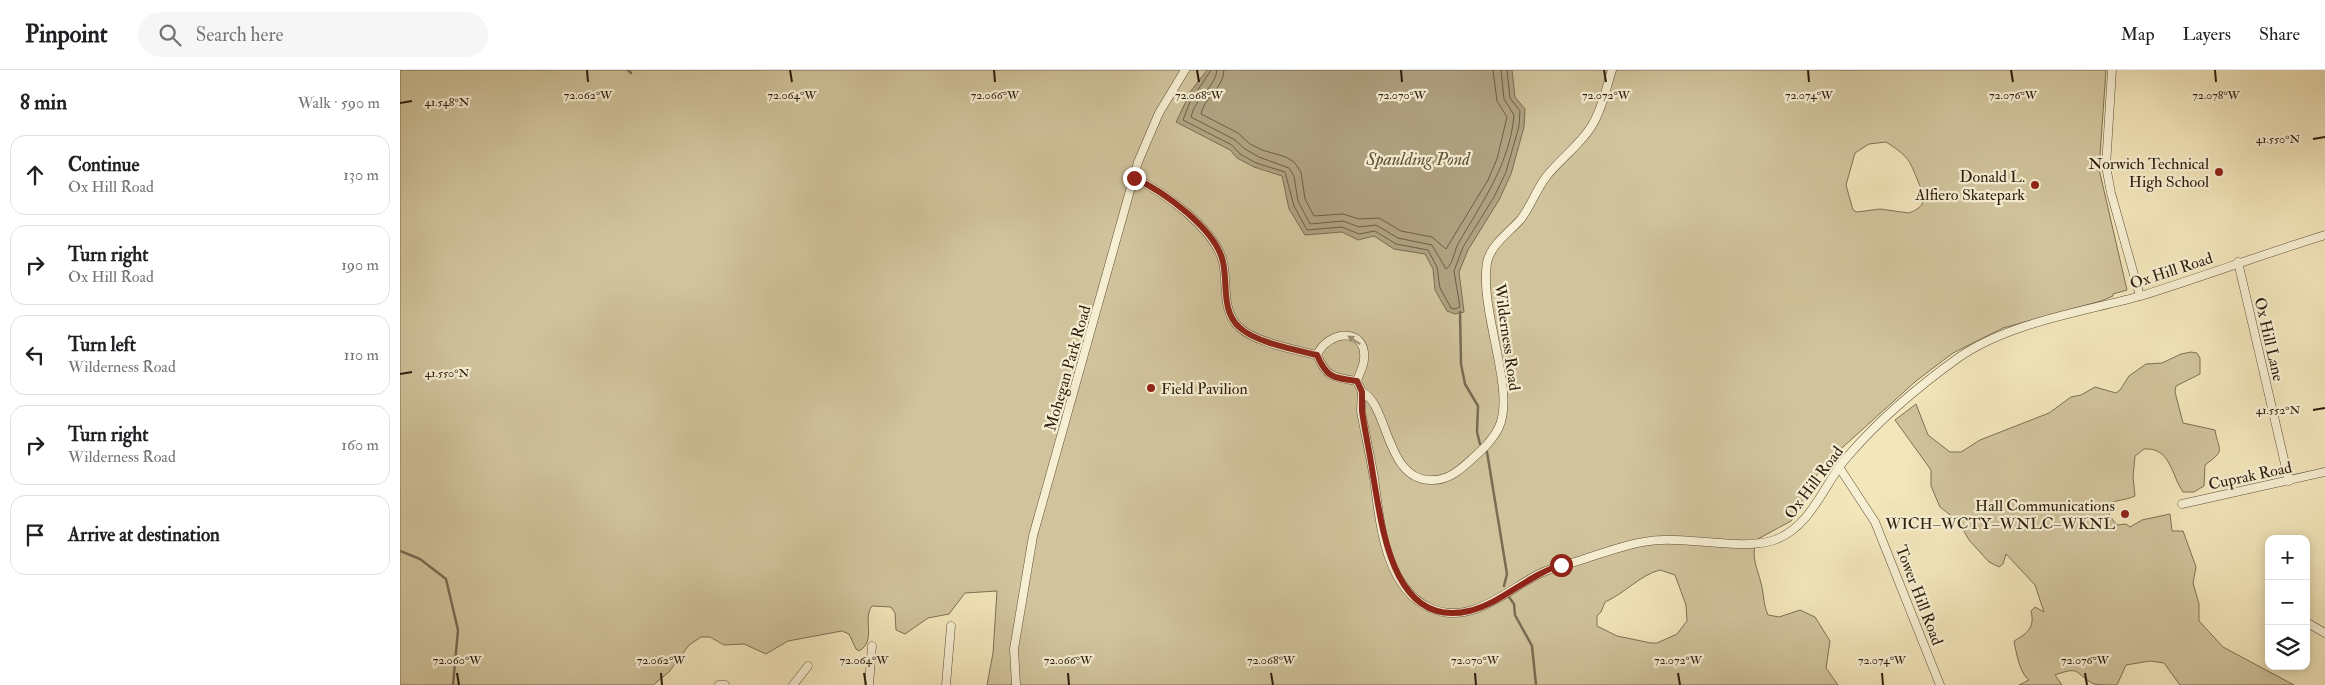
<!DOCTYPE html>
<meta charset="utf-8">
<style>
body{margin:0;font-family:"IM FELL Double Pica",serif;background:#f6f6f6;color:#202124}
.controls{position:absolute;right:15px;bottom:15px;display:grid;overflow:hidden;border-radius:10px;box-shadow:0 2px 12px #0003}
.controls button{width:45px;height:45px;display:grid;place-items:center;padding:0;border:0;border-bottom:1px solid #e0e0e0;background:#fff;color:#202124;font:25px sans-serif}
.stop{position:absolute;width:15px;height:15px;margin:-11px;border:4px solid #8f2418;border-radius:50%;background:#fff}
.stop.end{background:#8f2418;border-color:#fff;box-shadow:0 1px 5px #0008}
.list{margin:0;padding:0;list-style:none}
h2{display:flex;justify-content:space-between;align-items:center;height:65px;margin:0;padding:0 20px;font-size:21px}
h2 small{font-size:16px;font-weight:400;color:#757577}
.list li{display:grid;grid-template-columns:32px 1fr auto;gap:15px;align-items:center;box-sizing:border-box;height:80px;margin:0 10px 10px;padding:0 10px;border:1px solid #e0e0e0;border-radius:15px}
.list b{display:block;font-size:19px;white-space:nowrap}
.list p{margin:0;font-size:16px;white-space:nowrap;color:#757577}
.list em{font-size:16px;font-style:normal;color:#757577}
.icon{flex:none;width:28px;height:28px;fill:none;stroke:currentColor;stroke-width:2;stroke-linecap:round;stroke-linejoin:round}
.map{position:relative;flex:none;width:1925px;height:615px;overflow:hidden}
header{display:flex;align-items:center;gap:30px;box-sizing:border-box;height:70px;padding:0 25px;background:#fff;border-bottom:1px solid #e0e0e0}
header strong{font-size:24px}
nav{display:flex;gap:28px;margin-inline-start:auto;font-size:18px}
.search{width:350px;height:45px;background:#f6f6f6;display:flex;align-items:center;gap:12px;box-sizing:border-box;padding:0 18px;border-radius:28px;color:#757577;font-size:19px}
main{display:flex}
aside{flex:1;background:#fff}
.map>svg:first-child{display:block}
.green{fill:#d1c49d;stroke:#7e7055;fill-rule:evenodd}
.water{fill:#afa180;stroke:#7b6c52}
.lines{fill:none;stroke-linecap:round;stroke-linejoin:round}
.shore{stroke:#6e5e46;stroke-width:1}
.stream{stroke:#7b6c52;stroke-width:2.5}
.minor-casing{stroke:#5e4e38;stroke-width:9}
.minor{stroke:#f7efd3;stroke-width:8}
.oneway{fill:#9c907a}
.route{stroke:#8f2418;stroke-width:6}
.ticks{fill:none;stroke:#2c1c0d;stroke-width:2}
.poi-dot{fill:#8f2418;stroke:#f7efd3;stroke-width:2}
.labels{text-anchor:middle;stroke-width:4.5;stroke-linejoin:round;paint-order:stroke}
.poi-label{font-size:16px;fill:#2c1c0d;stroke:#f7efd3;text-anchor:end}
.street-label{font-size:16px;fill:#2c1c0d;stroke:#f7efd3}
.water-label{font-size:18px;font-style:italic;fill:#60513b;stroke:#f7efd3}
.ticks-label{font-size:12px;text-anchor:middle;fill:#2c1c0d;stroke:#f7efd3;stroke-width:4.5;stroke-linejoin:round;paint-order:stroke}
</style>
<header>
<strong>Pinpoint</strong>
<div class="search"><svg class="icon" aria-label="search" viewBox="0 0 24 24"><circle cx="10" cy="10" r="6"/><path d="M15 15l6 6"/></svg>Search here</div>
<nav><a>Map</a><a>Layers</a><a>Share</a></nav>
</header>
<main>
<aside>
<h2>8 min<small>Walk · 590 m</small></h2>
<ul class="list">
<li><svg class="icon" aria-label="ahead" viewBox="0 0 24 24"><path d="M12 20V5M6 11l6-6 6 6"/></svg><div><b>Continue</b><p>Ox Hill Road</p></div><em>130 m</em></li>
<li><svg class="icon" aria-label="right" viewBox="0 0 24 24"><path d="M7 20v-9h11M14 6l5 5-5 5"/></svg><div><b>Turn right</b><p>Ox Hill Road</p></div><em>190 m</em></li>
<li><svg class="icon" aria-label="left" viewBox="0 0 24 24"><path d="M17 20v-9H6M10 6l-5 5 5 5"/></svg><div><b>Turn left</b><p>Wilderness Road</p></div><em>110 m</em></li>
<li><svg class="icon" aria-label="right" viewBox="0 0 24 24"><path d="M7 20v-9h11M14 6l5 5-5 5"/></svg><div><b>Turn right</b><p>Wilderness Road</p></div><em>160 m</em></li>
<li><svg class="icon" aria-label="arrive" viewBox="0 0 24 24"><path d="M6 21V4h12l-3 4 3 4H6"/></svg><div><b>Arrive at destination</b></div></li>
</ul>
</aside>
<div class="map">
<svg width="1925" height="615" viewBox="0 0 1925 615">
<rect width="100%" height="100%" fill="#f3e6bb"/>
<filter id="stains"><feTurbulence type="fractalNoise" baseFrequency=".004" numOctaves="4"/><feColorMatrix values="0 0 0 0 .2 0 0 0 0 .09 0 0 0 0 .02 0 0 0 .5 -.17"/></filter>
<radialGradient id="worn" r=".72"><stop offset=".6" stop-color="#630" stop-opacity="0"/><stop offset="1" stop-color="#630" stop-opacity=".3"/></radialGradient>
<g class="green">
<path d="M 0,0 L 1706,0 L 1699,99 L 1727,220 L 1713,224 L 1713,226 L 1701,231 L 1603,258 L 1553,283 L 1516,311 L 1433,386 L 1418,403 L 1404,433 L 1391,451 L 1356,470 C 1351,488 1357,497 1361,513 C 1364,524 1363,534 1368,545 L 1379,547 L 1400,540 L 1415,547 L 1430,571 L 1426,598 L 1438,615 L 587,615 L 593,583 L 597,521 L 565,523 L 549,544 L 528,548 L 505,564 L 496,560 L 495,543 L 491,537 L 472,536 C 462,549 477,571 459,581 L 456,579 L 449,564 L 442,561 L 388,571 L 366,584 L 344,574 L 324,575 L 310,567 L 301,567 L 289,575 L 269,602 L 253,615 L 0,615 ZM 1486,72 C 1506,85 1509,88 1517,109 C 1524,125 1530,135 1509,143 L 1480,139 L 1457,142 L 1453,140 L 1446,115 L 1455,83 L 1469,74 ZM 1260,500 L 1275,505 L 1286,535 L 1287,551 L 1277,564 L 1257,573 L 1251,573 L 1217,566 L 1197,556 L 1197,546 L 1201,542 L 1205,532 C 1224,524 1240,505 1260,500 Z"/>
<path d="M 1791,282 L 1797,283 L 1800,288 L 1800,304 L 1776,316 L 1775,322 L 1783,353 L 1815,360 C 1819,383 1826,379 1805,395 L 1804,416 L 1794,422 L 1783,422 C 1771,405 1771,377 1744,379 L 1735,386 L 1733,407 L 1735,426 C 1725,431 1716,429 1707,435 C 1707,442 1712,450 1717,455 L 1726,454 L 1730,457 L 1742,450 L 1770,444 L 1772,461 L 1783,461 L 1796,497 L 1793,513 L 1799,534 L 1799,551 L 1823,577 L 1894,615 L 1780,615 L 1764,593 L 1750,591 L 1726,595 L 1717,615 C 1711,615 1699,615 1694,614 C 1674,604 1682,595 1655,605 L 1662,615 L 1619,615 L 1629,610 C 1620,604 1616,582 1614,571 C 1628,563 1635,557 1631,541 L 1635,537 L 1644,542 L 1635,515 L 1606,484 L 1603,494 L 1599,497 L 1589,492 L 1569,470 L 1558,451 L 1540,437 L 1531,416 L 1531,400 L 1495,350 L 1516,334 L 1528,365 L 1550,382 L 1561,382 L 1580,370 L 1649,343 L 1671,327 L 1681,325 L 1695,317 L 1716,323 L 1720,320 L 1729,306 L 1746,294 L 1762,293 L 1781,284 Z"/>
</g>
<path class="water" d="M 807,0 L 1112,0 L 1115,27 L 1125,39 L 1124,57 L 1111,104 L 1099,130 L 1068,180 L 1059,202 L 1064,242 L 1055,244 L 1047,241 L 1035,220 L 1033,199 L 1025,184 L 994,179 L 974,166 L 958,170 L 942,162 L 905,165 L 889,139 L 882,106 L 854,97 L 837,88 L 830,80 L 776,52 L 791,21 Z"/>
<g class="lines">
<g class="shore">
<path d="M 811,0 L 790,32 L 783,50 L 832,75 L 840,84 L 856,93 L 885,102 L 894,136 L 907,160 L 942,157 L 959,164 L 975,161 L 996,174 L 1028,180 L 1037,197 L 1040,218 L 1051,238 L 1055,239 L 1060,237 L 1054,201 L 1063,177 L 1094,127 L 1106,102 L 1119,56 L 1120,41 L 1110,28 L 1107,0"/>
<path d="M 817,0 C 816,17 794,29 791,47 L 835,70 L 845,79 L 859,87 L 889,98 L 894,106 L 898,131 L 910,154 L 943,151 L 959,157 L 976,155 L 998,168 L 1032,175 L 1046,199 C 1054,193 1054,180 1059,172 C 1083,131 1110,93 1114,45 L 1104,29 L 1101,0"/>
<path d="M 824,0 C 824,18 804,27 801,44 L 838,63 L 850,74 L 862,80 L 886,87 L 894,92 L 901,102 L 905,129 L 914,146 L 943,144 L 959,149 L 979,148 L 1001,161 L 1032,167 L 1046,179 L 1088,110 L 1097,89 L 1107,47 L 1097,31 L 1093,0"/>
</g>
<g class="stream">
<path d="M 228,0 L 231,3"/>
<path d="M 1060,242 L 1061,294 L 1065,314 L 1078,336 L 1077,362 L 1080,374"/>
<path d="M 1087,382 L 1107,504 L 1104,516"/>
<path d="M 0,481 L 20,489 L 46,509 L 58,560 L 53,615"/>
<path d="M 1109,527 L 1114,534 L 1115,545 L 1132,576 L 1136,615"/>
</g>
<defs>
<g id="minor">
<path d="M 1712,0 L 1706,96 L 1711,123 L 1740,226"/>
<path d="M 734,108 C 763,121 815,159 823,192 C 828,214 821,240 839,257 C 854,272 896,280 917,285"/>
<path d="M 1838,192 L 1889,411"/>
<path d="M 917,285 C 928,260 967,257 964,289 C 964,296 959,304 957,311 L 962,322 C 989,334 985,412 1033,410 C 1049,410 1061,399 1072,389 C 1082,380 1093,370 1099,357 C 1116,320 1079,240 1087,193 C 1090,175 1109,163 1121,149 C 1131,136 1136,120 1146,107 C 1160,89 1179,76 1191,57 C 1202,40 1206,18 1212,0"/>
<path d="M 917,285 C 927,308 933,307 957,311"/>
<path d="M 962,322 L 961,341 C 965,363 970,385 974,408 C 980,451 984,517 1030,538 C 1069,556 1105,522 1137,505 C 1150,498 1164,495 1178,491 C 1204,483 1233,471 1261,470 C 1293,468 1350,481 1377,469 C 1413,454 1424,413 1448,386 C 1479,350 1519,316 1558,288 C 1609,252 1684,242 1744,225 C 1804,206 1864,184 1925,165"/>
<path d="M 1439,397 L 1475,452 L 1540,615"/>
<path d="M 1782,434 L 1925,402"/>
<path d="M 1906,552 L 1925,563"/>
<path d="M 319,615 L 325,615"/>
<path d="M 393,615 L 408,596"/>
<path d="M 469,615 L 472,576"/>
<path d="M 546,615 L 551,556"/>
<path d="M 616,615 L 614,579 L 633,466 L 738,92 L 759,43 L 785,0"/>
</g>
</defs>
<use href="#minor" class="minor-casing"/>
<use href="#minor" class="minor"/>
</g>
<defs><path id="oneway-solid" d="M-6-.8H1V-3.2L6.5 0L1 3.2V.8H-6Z" transform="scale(1.25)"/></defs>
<use class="oneway" href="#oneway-solid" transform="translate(954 270) rotate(-147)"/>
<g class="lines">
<path class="route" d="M 734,108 C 763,121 816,159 823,192 C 828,214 821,240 839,257 C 854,272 896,280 917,285 C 927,308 933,308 957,311 L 962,322 L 962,341 C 965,362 970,384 973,405 C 982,456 992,559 1069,541 C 1102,533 1128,505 1161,495"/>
</g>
<path class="ticks" d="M 187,0 L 188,12M 390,0 L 392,12M 594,0 L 595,12M 797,0 L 799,12M 1001,0 L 1002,12M 1204,0 L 1206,12M 1408,0 L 1409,12M 1611,0 L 1613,12M 1815,0 L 1816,12M 0,33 L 12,31M 1913,69 L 1925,67M 0,304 L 12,302M 1913,340 L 1925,338M 57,603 L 59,615M 261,603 L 262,615M 464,603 L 466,615M 668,603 L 669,615M 871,603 L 873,615M 1075,603 L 1076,615M 1278,603 L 1280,615M 1482,603 L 1483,615M 1685,603 L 1687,615"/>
<g class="poi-dot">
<circle cx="1819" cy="102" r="5"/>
<circle cx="1635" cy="115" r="5"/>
<circle cx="751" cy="318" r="5"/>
<circle cx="1725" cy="444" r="5"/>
</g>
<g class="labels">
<g class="poi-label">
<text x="1809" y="99">Norwich Technical<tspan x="1809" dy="18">High School</tspan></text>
<text x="1625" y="112">Donald L.<tspan x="1625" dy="18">Alfiero Skatepark</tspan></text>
<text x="761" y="324" text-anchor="start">Field Pavilion</text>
<text x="1715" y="441">Hall Communications<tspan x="1715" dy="18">WICH–WCTY–WNLC–WKNL</tspan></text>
</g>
<g class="street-label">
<text transform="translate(1771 200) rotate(-18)" y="6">Ox Hill Road</text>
<text transform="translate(1108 267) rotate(82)" y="6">Wilderness Road</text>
<text transform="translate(1870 269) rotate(77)" y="6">Ox Hill Lane</text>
<text transform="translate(667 298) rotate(-74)" y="6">Mohegan Park Road</text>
<text transform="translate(1850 405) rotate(-12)" y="6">Cuprak Road</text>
<text transform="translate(1413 412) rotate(-53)" y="6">Ox Hill Road</text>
<text transform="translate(1520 525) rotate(69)" y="6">Tower Hill Road</text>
</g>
<g class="water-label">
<text x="1018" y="95">Spaulding Pond</text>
</g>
</g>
<g class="ticks-label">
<text x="188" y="29">72.062°W</text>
<text x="392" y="29">72.064°W</text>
<text x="595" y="29">72.066°W</text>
<text x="799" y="29">72.068°W</text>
<text x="1002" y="29">72.070°W</text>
<text x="1206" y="29">72.072°W</text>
<text x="1409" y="29">72.074°W</text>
<text x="1613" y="29">72.076°W</text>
<text x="1816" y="29">72.078°W</text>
<text x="47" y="36">41.548°N</text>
<text x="1878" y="73">41.550°N</text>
<text x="47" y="307">41.550°N</text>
<text x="1878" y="344">41.552°N</text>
<text x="57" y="594">72.060°W</text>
<text x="261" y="594">72.062°W</text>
<text x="464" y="594">72.064°W</text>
<text x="668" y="594">72.066°W</text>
<text x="871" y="594">72.068°W</text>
<text x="1075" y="594">72.070°W</text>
<text x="1278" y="594">72.072°W</text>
<text x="1482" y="594">72.074°W</text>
<text x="1685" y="594">72.076°W</text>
</g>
<rect width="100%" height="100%" filter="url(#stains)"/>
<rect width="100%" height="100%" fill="url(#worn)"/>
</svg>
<div class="controls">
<button>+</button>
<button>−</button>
<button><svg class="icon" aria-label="layers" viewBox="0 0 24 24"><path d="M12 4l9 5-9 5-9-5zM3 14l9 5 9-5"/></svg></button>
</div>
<div class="stop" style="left:1161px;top:495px"></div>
<div class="stop end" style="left:734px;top:108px"></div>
</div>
</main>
